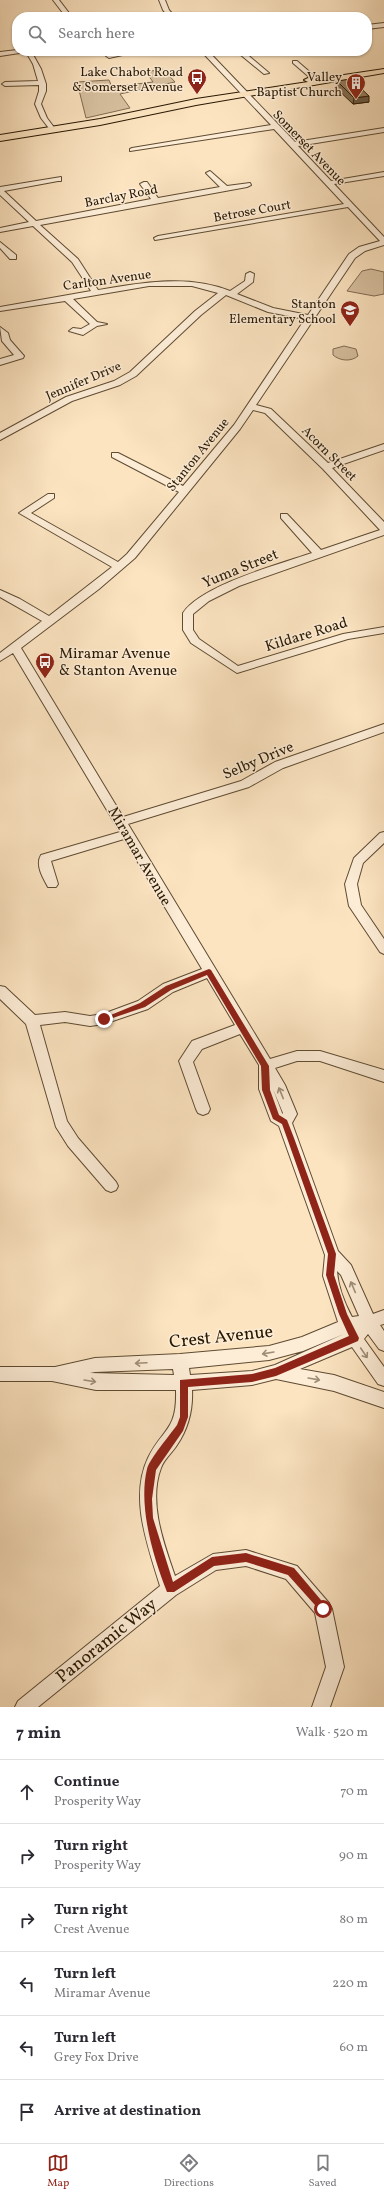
<!DOCTYPE html>
<meta charset="utf-8">
<style>
body{margin:0;font-family:Vollkorn,serif;background:#f2f2f3;color:#2b2b33}
.stop{position:absolute;width:12px;height:12px;margin:-9px;border:3px solid #8f2418;border-radius:50%;background:#fff}
.stop.end{background:#8f2418;border-color:#fff;box-shadow:0 1px 4px #0008}
.list{margin:0;padding:0;list-style:none}
h2{display:flex;justify-content:space-between;align-items:center;height:52px;margin:0;padding:0 16px;font-size:17px}
h2 small{font-size:13px;font-weight:400;color:#7c7c81}
.list li{display:grid;grid-template-columns:26px 1fr auto;gap:12px;align-items:center;box-sizing:border-box;height:64px;padding:0 16px;border-top:1px solid #e1e1e2}
.list b{display:block;font-size:15px;white-space:nowrap}
.list p{margin:0;font-size:13px;white-space:nowrap;color:#7c7c81}
.list em{font-size:13px;font-style:normal;color:#7c7c81}
.icon{flex:none;width:22px;height:22px;fill:none;stroke:currentColor;stroke-width:2;stroke-linecap:round;stroke-linejoin:round}
.map{position:relative;flex:none;width:384px;height:1707px;overflow:hidden}
.search{position:absolute;background:#fff;box-shadow:0 1px 3px #0004;left:12px;right:12px;top:12px;height:44px;display:flex;align-items:center;gap:10px;box-sizing:border-box;padding:0 14px;border-radius:16px;color:#7c7c81;font-size:15px}
.sheet{height:436px;background:#fff}
nav{display:flex;justify-content:space-around;align-items:center;box-sizing:border-box;height:56px;border-top:1px solid #e1e1e2;background:#fff;font-size:11px;color:#7c7c81}
nav a{display:grid;justify-items:center;gap:2px}
nav .on{color:#8f2418}
.map>svg:first-child{display:block}
.green{fill:#d8c1a1;stroke:#806c52}
.lines{fill:none;stroke-linecap:round;stroke-linejoin:round}
.minor-casing{stroke:#5e4b32;stroke-width:2}
.major-casing{stroke:#291802;stroke-width:2}
.minor{fill:#fdedd7;fill-rule:evenodd}
.major{fill:#fce4c1;fill-rule:evenodd}
.wall{fill:#827057;stroke:#291802}
.shaded-wall{fill:#6a5b47;stroke:#291802}
.building{fill:#978265;stroke:#291802}
.oneway{stroke:#9e8d77}
.route{fill:#8f2418}
.labels{text-anchor:middle;stroke-width:3;stroke-linejoin:round;paint-order:stroke}
.far-poi-label{font-size:13px;fill:#291802;stroke:#fdedd7;text-anchor:end}
.far-street-label{font-size:13px;fill:#291802;stroke:#fdedd7}
.street-label{font-size:15px;fill:#291802;stroke:#fdedd7}
.poi-label{font-size:15px;fill:#291802;stroke:#fdedd7;text-anchor:start}
.near-street-label{font-size:18px;fill:#291802;stroke:#fdedd7}
</style>
<div class="map">
<svg width="384" height="1707" viewBox="0 0 384 1707">
<rect width="100%" height="100%" fill="#fce4c1"/>
<filter id="stains"><feTurbulence type="fractalNoise" baseFrequency=".005" numOctaves="4"/><feColorMatrix values="0 0 0 0 .2 0 0 0 0 .09 0 0 0 0 .02 0 0 0 .5 -.17"/></filter>
<radialGradient id="worn" r=".72"><stop offset=".6" stop-color="#630" stop-opacity="0"/><stop offset="1" stop-color="#630" stop-opacity=".3"/></radialGradient>
<g class="green">
<path d="M 163,69 L 175,82 L 120,94 L 130,108 L 86,118 L 77,82 L 109,80 L 112,87 L 153,82 L 146,72 Z"/>
<path d="M 371,269 L 384,272 L 384,294 L 374,296 L 347,291 L 362,271 Z"/>
<path d="M 344,346 L 356,349 L 358,356 C 351,362 340,361 333,355 L 333,349 Z"/>
</g>
<g class="lines">
<defs>
<g id="minor">
<path d="M 53,0 L 59,0 L 72,17 L 66,17 Z"/>
<path d="M 159,0 L 165,0 L 169,10 L 175,17 L 169,17 L 163,10 Z"/>
<path d="M 384,23 L 384,27 L 367,29 L 367,25 Z"/>
<path d="M 17,50 L 31,51 L 41,69 L 46,84 L 46,91 L 41,104 L 47,118 L 56,130 L 55,131 L 51,131 L 41,118 L 35,104 L 39,91 L 39,85 L 5,86 L 2,84 L 5,82 L 38,81 L 33,64 L 26,52 L 0,56 L 0,52 Z"/>
<path d="M 119,51 L 125,51 L 127,54 L 109,58 L 106,56 L 120,53 Z"/>
<path d="M 201,51 L 208,51 L 295,142 L 384,128 L 384,132 L 298,146 L 331,181 L 384,172 L 384,176 L 334,184 L 384,237 L 384,245 L 365,251 L 355,258 L 256,405 L 271,409 L 328,463 L 384,444 L 384,450 L 332,468 L 384,522 L 384,535 L 239,586 L 209,601 L 193,614 L 193,630 L 199,639 L 238,666 L 343,634 L 384,627 L 384,633 L 348,639 L 237,673 L 191,643 L 183,630 L 183,613 C 202,585 280,564 312,553 L 281,518 L 281,514 L 287,514 L 321,550 L 380,530 L 323,469 L 265,413 L 253,410 L 240,429 L 135,558 L 99,589 L 21,648 L 123,817 L 241,781 L 275,762 L 384,724 L 384,732 L 283,768 L 249,787 L 128,824 L 270,1059 L 297,1051 L 320,1051 L 384,1070 L 384,1082 L 320,1061 L 297,1061 L 275,1068 L 285,1085 L 297,1114 L 292,1123 L 338,1251 L 351,1265 L 373,1314 L 384,1310 L 384,1324 L 380,1325 L 384,1331 L 384,1351 L 379,1349 L 368,1334 L 364,1339 L 384,1367 L 384,1386 L 378,1384 L 352,1347 L 300,1369 L 334,1375 L 384,1392 L 384,1408 L 334,1391 L 276,1379 L 252,1385 L 192,1390 C 193,1410 188,1429 177,1445 C 172,1453 164,1459 161,1468 C 148,1502 164,1544 175,1576 L 213,1554 L 246,1550 L 297,1566 L 329,1603 L 332,1609 L 344,1667 L 330,1707 L 312,1707 L 326,1667 L 315,1613 L 286,1579 L 246,1566 L 216,1570 L 176,1595 L 38,1707 L 15,1707 L 18,1701 L 160,1586 C 148,1546 129,1498 148,1458 C 162,1429 177,1431 176,1392 L 176,1390 L 96,1390 L 52,1381 L 0,1381 L 0,1367 L 55,1367 L 95,1358 L 180,1354 L 269,1346 L 302,1337 L 338,1322 L 323,1276 L 325,1255 L 279,1126 L 271,1121 L 259,1089 L 259,1065 L 240,1034 L 202,1049 L 193,1062 L 210,1109 L 208,1113 L 203,1115 L 198,1113 L 196,1109 L 179,1061 L 192,1041 L 235,1025 L 207,978 L 173,992 L 148,1009 L 104,1024 L 90,1026 L 65,1022 L 40,1025 L 67,1121 L 78,1138 L 116,1182 L 118,1186 L 116,1190 L 111,1192 L 106,1190 L 68,1146 L 56,1127 L 26,1024 L 0,999 L 0,986 L 5,987 L 35,1015 L 65,1012 L 90,1016 L 103,1014 L 138,1001 L 163,984 L 202,969 L 124,839 L 51,861 L 58,884 L 56,887 L 48,887 C 43,878 35,865 41,855 L 120,832 L 13,653 L 0,661 L 0,653 L 42,621 L 0,597 L 0,590 L 20,599 L 49,616 L 112,567 L 19,513 L 48,494 L 54,494 L 54,498 L 31,513 L 118,562 L 127,554 L 179,492 L 112,457 L 112,453 L 118,453 L 183,486 L 234,425 L 305,319 L 268,312 L 226,295 L 201,315 L 136,376 L 120,385 L 72,401 L 0,440 L 0,433 L 66,397 L 114,381 L 130,372 L 195,311 L 218,293 L 192,286 L 149,286 L 73,299 L 97,322 L 107,324 L 97,326 L 83,335 L 69,331 L 73,328 L 81,329 L 90,324 L 65,301 L 0,311 L 0,307 L 91,291 L 72,262 L 33,226 L 0,232 L 0,228 L 29,222 L 0,195 L 0,187 L 61,177 L 61,181 L 58,181 L 4,191 L 36,221 L 151,199 L 140,184 L 144,182 L 147,182 L 158,198 L 220,187 L 206,173 L 210,171 L 227,186 L 250,183 L 251,185 L 247,187 L 40,225 L 78,259 L 98,290 C 141,283 188,274 230,291 L 245,281 L 246,274 L 250,272 L 254,274 L 253,282 L 237,294 L 273,308 L 308,315 L 349,254 L 359,247 L 380,241 L 348,207 L 155,240 L 154,238 L 158,236 L 344,204 L 274,129 L 130,151 L 130,149 L 132,148 L 271,125 ZM 273,1089 L 283,1113 L 283,1114 L 282,1113 ZM 337,1271 L 341,1275 L 359,1316 L 352,1317 C 345,1304 338,1286 337,1271 ZM 344,1334 L 275,1365 L 252,1371 L 190,1375 L 189,1368 L 269,1360 L 303,1351 ZM 173,1369 L 174,1375 L 90,1373 L 95,1372 Z"/>
<path d="M 236,51 L 243,51 L 269,73 L 264,74 Z"/>
<path d="M 293,61 L 297,61 L 319,80 L 319,82 L 315,82 L 293,63 Z"/>
<path d="M 0,242 L 16,255 L 16,259 L 10,259 L 0,248 Z"/>
<path d="M 0,327 L 8,333 L 10,340 L 24,356 L 23,358 L 0,365 L 0,359 L 14,355 L 2,341 Z"/>
<path d="M 384,832 L 384,843 L 363,863 L 357,884 L 361,905 L 384,939 L 384,954 L 380,952 L 349,906 L 345,884 L 354,858 L 380,833 Z"/>
</g>
<path id="major" d="M 384,69 L 384,73 L 196,105 L 100,125 L 0,141 L 0,135 L 100,119 L 196,99 L 308,82 L 304,80 L 308,78 L 317,79 Z"/>
</defs>
<use href="#minor" class="minor-casing"/>
<use href="#major" class="major-casing"/>
<use href="#minor" class="minor"/>
<use href="#major" class="major"/>
</g>
<path class="wall" d="M 337,81 L 369,102 L 353,104 L 336,88 Z"/>
<path class="shaded-wall" d="M 369,96 L 369,102 L 353,104 L 354,98 Z"/>
<path class="building" d="M 351,79 L 369,96 L 354,98 L 337,81 Z"/>
<defs><path id="oneway-shaft" d="M-6 0H5M1.5-3L5.5 0L1.5 3" fill="none" stroke-width="1.6" stroke-linecap="round" stroke-linejoin="round"/></defs>
<g class="oneway">
<use href="#oneway-shaft" transform="translate(281 1093) rotate(-112)"/>
<use href="#oneway-shaft" transform="translate(353 1287) rotate(-113)"/>
<use href="#oneway-shaft" transform="translate(268 1353) rotate(170)"/>
<use href="#oneway-shaft" transform="translate(364 1353) rotate(56)"/>
<use href="#oneway-shaft" transform="translate(141 1363) rotate(177)"/>
<use href="#oneway-shaft" transform="translate(314 1379) rotate(10)"/>
<use href="#oneway-shaft" transform="translate(90 1381) rotate(9)"/>
</g>
<path class="route" d="M 209,969 L 211,970 L 269,1066 L 270,1090 L 279,1115 L 287,1120 L 294,1138 L 336,1254 L 334,1275 L 347,1314 L 359,1338 L 358,1341 L 276,1376 L 252,1382 L 188,1387 L 188,1417 L 183,1431 L 156,1470 L 152,1499 L 153,1518 L 173,1582 L 212,1557 L 246,1553 L 294,1568 L 326,1606 L 328,1609 L 323,1614 L 288,1575 L 246,1562 L 214,1566 L 174,1592 L 167,1592 C 153,1557 138,1506 147,1469 C 150,1458 170,1435 177,1425 L 180,1417 L 180,1380 L 252,1374 L 275,1368 L 349,1336 L 339,1314 L 326,1275 L 328,1254 L 287,1138 L 282,1124 L 273,1119 L 262,1090 L 261,1066 L 207,975 L 171,990 L 145,1007 L 104,1021 L 101,1019 L 140,1003 L 166,986 Z"/>
<defs>
<symbol id="bus-pin" viewBox="-11 -11 22 30"><path d="M0 17L-7.5 6A9.5 9.5 0 1 1 7.5 6Z" fill="#8f2418" stroke="#fdedd7"/><path d="M-5-6H5V4H4V6H2V4H-2V6H-4V4H-5ZM-3.5-4V0h7V-4ZM-3.5 1.2v1.5H-2V1.2ZM2 1.2v1.5H3.5V1.2Z" fill="#fff"/></symbol>
<symbol id="building-pin" viewBox="-11 -11 22 30"><path d="M0 17L-7.5 6A9.5 9.5 0 1 1 7.5 6Z" fill="#8f2418" stroke="#fdedd7"/><path d="M-4-6H4V6H1V3H-1V6H-4ZM-2.5-4.3h1.7v1.8h-1.7ZM.8-4.3h1.7v1.8H.8ZM-2.5-1h1.7V.8h-1.7ZM.8-1h1.7V.8H.8Z" fill="#fff"/></symbol>
<symbol id="school-pin" viewBox="-11 -11 22 30"><path d="M0 17L-7.5 6A9.5 9.5 0 1 1 7.5 6Z" fill="#8f2418" stroke="#fdedd7"/><path d="M0-5L7-2L0 1L-7-2ZM-4 1L0 2.5L4 1V4Q0 6-4 4Z" fill="#fff"/></symbol>
</defs>
<g fill-rule="evenodd">
<use href="#bus-pin" x="186" y="67" width="22" height="30"/>
<use href="#building-pin" x="345" y="72" width="22" height="30"/>
<use href="#school-pin" x="339" y="299" width="22" height="30"/>
<use href="#bus-pin" x="34" y="651" width="22" height="30"/>
</g>
<g class="labels">
<g class="far-poi-label">
<text x="183" y="76">Lake Chabot Road<tspan x="183" dy="15">&amp; Somerset Avenue</tspan></text>
<text x="342" y="81">Valley<tspan x="342" dy="15">Baptist Church</tspan></text>
<text x="336" y="308">Stanton<tspan x="336" dy="15">Elementary School</tspan></text>
</g>
<g class="far-street-label">
<text transform="translate(310 147) rotate(46)" y="5">Somerset Avenue</text>
<text transform="translate(121 195) rotate(-11)" y="5">Barclay Road</text>
<text transform="translate(252 210) rotate(-10)" y="5">Betrose Court</text>
<text transform="translate(107 279) rotate(-8)" y="5">Carlton Avenue</text>
<text transform="translate(83 380) rotate(-23)" y="5">Jennifer Drive</text>
<text transform="translate(330 453) rotate(45)" y="5">Acorn Street</text>
<text transform="translate(197 454) rotate(-51)" y="5">Stanton Avenue</text>
</g>
<g class="street-label">
<text transform="translate(240 568) rotate(-22)" y="5">Yuma Street</text>
<text transform="translate(306 634) rotate(-17)" y="5">Kildare Road</text>
<text transform="translate(258 760) rotate(-23)" y="5">Selby Drive</text>
<text transform="translate(140 856) rotate(60)" y="5">Miramar Avenue</text>
</g>
<g class="poi-label">
<text x="59" y="658">Miramar Avenue<tspan x="59" dy="17">&amp; Stanton Avenue</tspan></text>
</g>
<g class="near-street-label">
<text transform="translate(221 1336) rotate(-6)" y="6">Crest Avenue</text>
<text transform="translate(106 1640) rotate(-39)" y="6">Panoramic Way</text>
</g>
</g>
<rect width="100%" height="100%" filter="url(#stains)"/>
<rect width="100%" height="100%" fill="url(#worn)"/>
</svg>
<div class="stop" style="left:323px;top:1609px"></div>
<div class="stop end" style="left:104px;top:1019px"></div>
<div class="search"><svg class="icon" aria-label="search" viewBox="0 0 24 24"><circle cx="10" cy="10" r="6"/><path d="M15 15l6 6"/></svg>Search here</div>
</div>
<section class="sheet">
<h2>7 min<small>Walk · 520 m</small></h2>
<ul class="list">
<li><svg class="icon" aria-label="ahead" viewBox="0 0 24 24"><path d="M12 20V5M6 11l6-6 6 6"/></svg><div><b>Continue</b><p>Prosperity Way</p></div><em>70 m</em></li>
<li><svg class="icon" aria-label="right" viewBox="0 0 24 24"><path d="M7 20v-9h11M14 6l5 5-5 5"/></svg><div><b>Turn right</b><p>Prosperity Way</p></div><em>90 m</em></li>
<li><svg class="icon" aria-label="right" viewBox="0 0 24 24"><path d="M7 20v-9h11M14 6l5 5-5 5"/></svg><div><b>Turn right</b><p>Crest Avenue</p></div><em>80 m</em></li>
<li><svg class="icon" aria-label="left" viewBox="0 0 24 24"><path d="M17 20v-9H6M10 6l-5 5 5 5"/></svg><div><b>Turn left</b><p>Miramar Avenue</p></div><em>220 m</em></li>
<li><svg class="icon" aria-label="left" viewBox="0 0 24 24"><path d="M17 20v-9H6M10 6l-5 5 5 5"/></svg><div><b>Turn left</b><p>Grey Fox Drive</p></div><em>60 m</em></li>
<li><svg class="icon" aria-label="arrive" viewBox="0 0 24 24"><path d="M6 21V4h12l-3 4 3 4H6"/></svg><div><b>Arrive at destination</b></div></li>
</ul>
</section>
<nav>
<a class="on"><svg class="icon" aria-label="map" viewBox="0 0 24 24"><path d="M3 6l6-2 6 2 6-2v14l-6 2-6-2-6 2zM9 4v14M15 6v14"/></svg>Map</a>
<a><svg class="icon" aria-label="directions" viewBox="0 0 24 24"><path d="M12 3l9 9-9 9-9-9zM9 14v-3h6M13 9l2 2-2 2"/></svg>Directions</a>
<a><svg class="icon" aria-label="saved" viewBox="0 0 24 24"><path d="M7 4h10v16l-5-4-5 4z"/></svg>Saved</a>
</nav>
